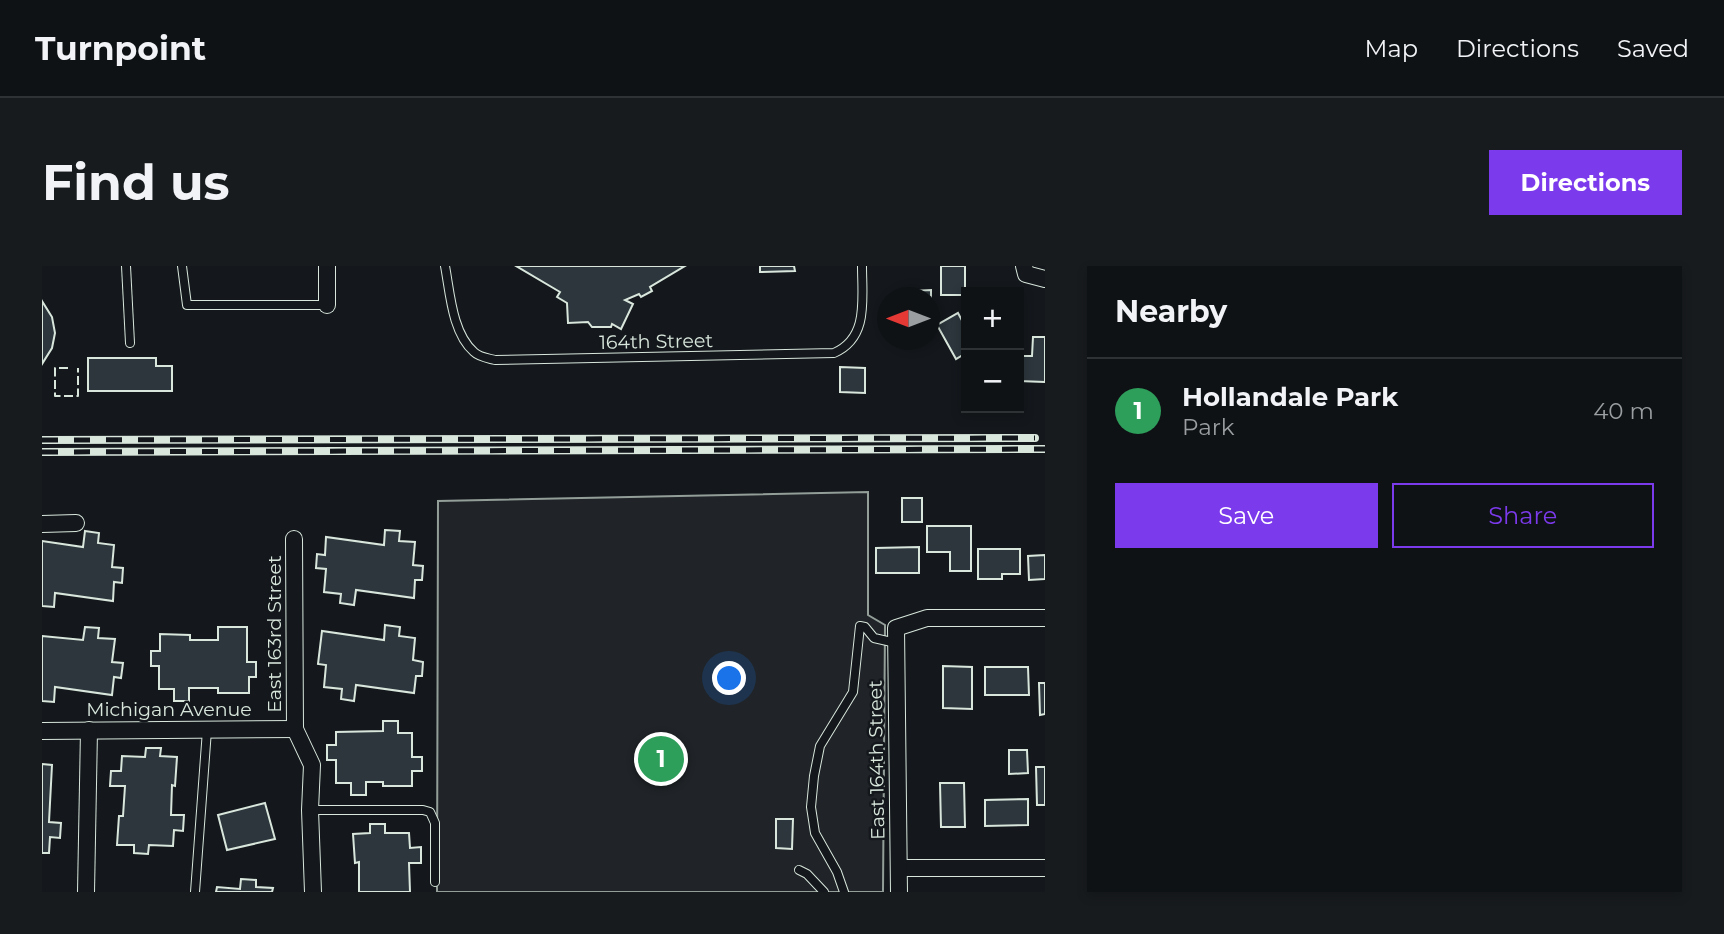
<!DOCTYPE html>
<meta charset="utf-8">
<style>
body{margin:0;font-family:Montserrat,sans-serif;background:#181b1e;color:#f1f3f6}
.controls{position:absolute;right:21px;top:21px;display:grid;overflow:hidden;border-radius:0px;box-shadow:0 4px 10px #0003}
.controls button{width:63px;height:63px;display:grid;place-items:center;padding:0;border:0;border-bottom:2px solid #2f3234;background:#0f1215;color:#f1f3f6;font:35px sans-serif}
.compass{position:absolute;left:835px;top:21px;width:63px;height:63px;border-radius:50%;background:#0f1215;box-shadow:0 4px 10px #0003;rotate:270deg}
.you{position:absolute;left:688px;top:413px;width:24px;height:24px;margin:-18px;border:5px solid #fff;border-radius:50%;background:#1a73e8;box-shadow:0 0 0 10px #1a73e833}
.badge{display:grid;place-items:center;width:46px;height:46px;border-radius:50%;background:#7c3aed;color:#fff;font-size:23px;font-weight:700}
.pin{position:absolute;translate:-50% -50%;border:4px solid #fff;box-shadow:0 2px 7px #0006}
.list{margin:0;padding:0;list-style:none}
h2{display:flex;justify-content:space-between;align-items:center;height:91px;margin:0;padding:0 28px;font-size:30px}
h2 small{font-size:23px;font-weight:400;color:#9b9ea0}
.list li{display:grid;grid-template-columns:46px 1fr auto;gap:21px;align-items:center;box-sizing:border-box;height:105px;padding:0 28px;border-top:2px solid #2f3234}
.list b{display:block;font-size:26px;white-space:nowrap}
.list p{margin:0;font-size:23px;white-space:nowrap;color:#9b9ea0}
.list em{font-size:23px;font-style:normal;color:#9b9ea0}
.actions{display:flex;gap:14px;padding:21px 28px}
.actions a{flex:1;padding:16px 0;border:2px solid #7c3aed;border-radius:0px;text-align:center;font-size:24px;color:#7c3aed}
.actions .main{background:#7c3aed;color:#fff}
.map{position:relative;flex:none;width:1003px;height:626px;overflow:hidden;border-radius:0px}
header{display:flex;align-items:center;gap:42px;box-sizing:border-box;height:98px;padding:0 35px;background:#0f1215;border-bottom:2px solid #2f3234}
header strong{font-size:33px}
nav{display:flex;gap:38px;margin-inline-start:auto;font-size:24px}
.intro{display:flex;align-items:center;justify-content:space-between;box-sizing:border-box;height:168px;padding:0 42px}
h1{margin:0;font-size:49px}
.button{padding:18px 32px;border-radius:0px;background:#7c3aed;color:#fff;font-size:24px;font-weight:700}
main{display:flex;gap:42px;padding:0 42px}
aside{flex:1;background:#0f1215;border-radius:0px;box-shadow:0 4px 10px #0003}
.map>svg:first-child{display:block}
.green{fill:#202428;stroke:#939e99;stroke-width:2}
.building{fill:#2c363c;stroke:#d8e6dc;stroke-width:2}
.lines{fill:none;stroke-linecap:round;stroke-linejoin:round}
.lane-casing{stroke:#d8e6dc;stroke-width:10}
.street-casing{stroke:#d8e6dc;stroke-width:18}
.lane{stroke:#14181c;stroke-width:8}
.street{stroke:#14181c;stroke-width:16}
.rail-casing{stroke:#d8e6dc;stroke-width:8}
.rail{stroke:#14181c;stroke-width:5;stroke-dasharray:16;stroke-linecap:butt}
.fence{stroke:#d8e6dc;stroke-width:2;stroke-dasharray:9 3.5;stroke-linecap:butt}
.labels{text-anchor:middle;stroke-width:5;stroke-linejoin:round;paint-order:stroke}
.street-label{font-size:19px;fill:#d8e6dc;stroke:#14181c}
</style>
<header>
<strong>Turnpoint</strong>
<nav><a>Map</a><a>Directions</a><a>Saved</a></nav>
</header>
<div class="intro"><h1>Find us</h1><a class="button">Directions</a></div>
<main>
<div class="map">
<svg width="1003" height="626" viewBox="0 0 1003 626">
<rect width="100%" height="100%" fill="#14181c"/>
<path class="green" d="M 826,226 L 826,349 L 843,359 L 841,626 L 395,626 L 396,235 Z"/>
<g class="building">
<path d="M 474,0 L 643,0 L 608,21 L 610,25 L 599,31 L 597,28 L 583,34 L 591,38 L 579,63 L 570,58 L 569,61 L 550,61 L 546,56 L 526,57 L 525,37 L 515,31 L 518,26 Z"/>
<path d="M 718,0 L 752,0 L 753,5 L 718,6 Z"/>
<rect x="899" y="0" width="24" height="29"/>
<path d="M 889,24 L 889,45 L 888,45 L 888,32 L 869,32 L 869,25 Z"/>
<path d="M 0,35 L 10,51 L 13,67 L 10,82 L 0,98 Z"/>
<path d="M 916,47 L 924,62 L 924,87 L 914,93 L 895,59 Z"/>
<path d="M 991,71 L 1003,71 L 1003,116 L 977,115 L 977,90 L 990,90 Z"/>
<path d="M 46,92 L 114,92 L 114,100 L 130,100 L 130,125 L 46,125 Z"/>
<path d="M 798,101 L 823,102 L 823,127 L 798,126 Z"/>
<rect x="860" y="232" width="20" height="24"/>
<path d="M 885,260 L 929,260 L 929,305 L 908,305 L 908,286 L 885,286 Z"/>
<path d="M 343,264 L 358,265 L 357,275 L 373,276 L 371,299 L 381,300 L 380,314 L 373,314 L 372,332 L 314,324 L 312,339 L 298,337 L 299,328 L 282,326 L 284,303 L 274,302 L 275,288 L 283,289 L 284,271 L 342,279 Z"/>
<path d="M 43,265 L 57,267 L 56,277 L 72,279 L 70,301 L 81,302 L 80,317 L 72,316 L 71,335 L 13,327 L 12,341 L 0,340 L 0,275 L 41,281 Z"/>
<path d="M 877,281 L 877,307 L 834,307 L 834,282 Z"/>
<path d="M 936,283 L 978,283 L 978,308 L 960,308 L 960,313 L 936,313 Z"/>
<path d="M 1003,289 L 1003,313 L 987,314 L 986,290 Z"/>
<path d="M 343,359 L 358,361 L 357,370 L 373,372 L 371,394 L 381,396 L 380,410 L 374,410 L 372,427 L 314,419 L 312,435 L 299,433 L 300,423 L 282,421 L 284,399 L 276,398 L 280,365 L 342,374 Z"/>
<path d="M 43,361 L 57,362 L 56,372 L 73,373 L 70,396 L 81,397 L 79,412 L 72,411 L 70,429 L 13,421 L 12,436 L 0,435 L 0,370 L 41,374 Z"/>
<path d="M 176,361 L 205,361 L 205,396 L 214,396 L 214,411 L 207,411 L 207,427 L 176,427 L 176,422 L 147,422 L 147,435 L 132,435 L 132,423 L 117,423 L 117,400 L 109,400 L 109,385 L 118,385 L 118,368 L 148,369 L 148,374 L 176,374 Z"/>
<path d="M 901,400 L 930,401 L 930,443 L 901,442 Z"/>
<path d="M 943,401 L 986,401 L 987,429 L 943,429 Z"/>
<path d="M 997,417 L 1003,417 L 1003,448 L 998,449 Z"/>
<path d="M 341,455 L 356,455 L 356,467 L 370,467 L 370,491 L 380,491 L 380,505 L 370,505 L 370,520 L 341,520 L 341,516 L 324,516 L 324,529 L 309,529 L 309,517 L 294,517 L 294,494 L 285,494 L 285,479 L 294,479 L 294,466 L 341,465 Z"/>
<path d="M 104,482 L 119,482 L 118,490 L 135,491 L 133,520 L 130,519 L 129,549 L 142,549 L 141,565 L 132,564 L 131,580 L 107,579 L 106,588 L 92,587 L 92,579 L 75,579 L 77,550 L 81,550 L 83,520 L 68,520 L 69,505 L 79,505 L 80,490 L 103,491 Z"/>
<path d="M 967,484 L 985,484 L 986,507 L 967,508 Z"/>
<path d="M 0,498 L 10,499 L 7,556 L 19,557 L 18,572 L 8,571 L 7,587 L 0,587 Z"/>
<path d="M 994,501 L 1003,501 L 1003,539 L 995,539 Z"/>
<path d="M 898,517 L 922,517 L 923,561 L 899,561 Z"/>
<path d="M 986,533 L 986,559 L 943,560 L 943,534 Z"/>
<path d="M 223,537 L 233,573 L 185,584 L 176,549 Z"/>
<path d="M 734,553 L 751,553 L 750,583 L 734,582 Z"/>
<path d="M 328,558 L 343,558 L 343,567 L 367,567 L 368,582 L 379,581 L 379,597 L 367,597 L 368,626 L 317,626 L 317,596 L 313,597 L 311,568 L 328,567 Z"/>
<path d="M 199,613 L 214,614 L 214,621 L 231,622 L 230,626 L 174,626 L 175,621 L 198,623 Z"/>
</g>
<g class="lines">
<defs>
<g id="lane">
<path d="M 84,0 L 88,77"/>
<path d="M 140,0 L 145,39 L 285,39"/>
<path d="M 403,0 C 408,26 410,67 432,86 C 437,91 445,92 453,94 L 792,87 C 827,72 820,33 820,0"/>
<path d="M 268,544 L 381,544 L 388,546 L 393,557 L 393,616"/>
<path d="M 757,604 L 765,608 L 782,626"/>
<path d="M 153,626 L 165,464"/>
<path d="M 802,626 L 795,606 L 773,567 L 769,541 L 772,510 L 778,480 L 811,426 L 818,360 L 823,361 L 832,372 L 854,377"/>
</g>
<g id="street">
<path d="M 285,0 L 285,39"/>
<path d="M 982,0 L 984,8 L 1003,13"/>
<path d="M 0,258 L 34,257"/>
<path d="M 252,273 L 253,463 L 270,499 L 268,544 L 271,626"/>
<path d="M 0,465 L 253,463"/>
<path d="M 857,602 L 1003,602"/>
<path d="M 44,626 L 47,464"/>
<path d="M 857,626 L 854,362 L 885,352 L 1003,352"/>
</g>
</defs>
<use href="#lane" class="lane-casing"/>
<use href="#street" class="street-casing"/>
<use href="#lane" class="lane"/>
<use href="#street" class="street"/>
<defs>
<g id="rail">
<path d="M 0,174 L 993,172"/>
<path d="M 0,186 L 1003,183"/>
</g>
</defs>
<use href="#rail" class="rail-casing"/>
<use href="#rail" class="rail"/>
<path class="fence" d="M 26,102 L 13,102 L 13,130 L 36,130 L 36,102"/>
</g>
<g class="labels">
<g class="street-label">
<text transform="translate(614 75) rotate(-1)" y="7">164th Street</text>
<text transform="translate(232 368) rotate(-90)" y="7">East 163rd Street</text>
<text x="127" y="450">Michigan Avenue</text>
<text transform="translate(834 494) rotate(-91)" y="7">East 164th Street</text>
</g>
</g>
</svg>
<div class="controls">
<button>+</button>
<button>−</button>
</div>
<svg class="compass" viewBox="-18 -18 36 36"><path d="M0-13l5 13h-10z" fill="#e53935"/><path d="M0 13l5-13h-10z" fill="#9b9ea0"/></svg>
<div class="you"></div>
<div class="pin badge" style="left:619px;top:493px;background:#2e9e5b">1</div>
</div>
<aside>
<h2>Nearby<small></small></h2>
<ul class="list">
<li><span class="badge" style="background:#2e9e5b">1</span><div><b>Hollandale Park</b><p>Park</p></div><em>40 m</em></li>
</ul>
<div class="actions"><a class="main">Save</a><a>Share</a></div>
</aside>
</main>
